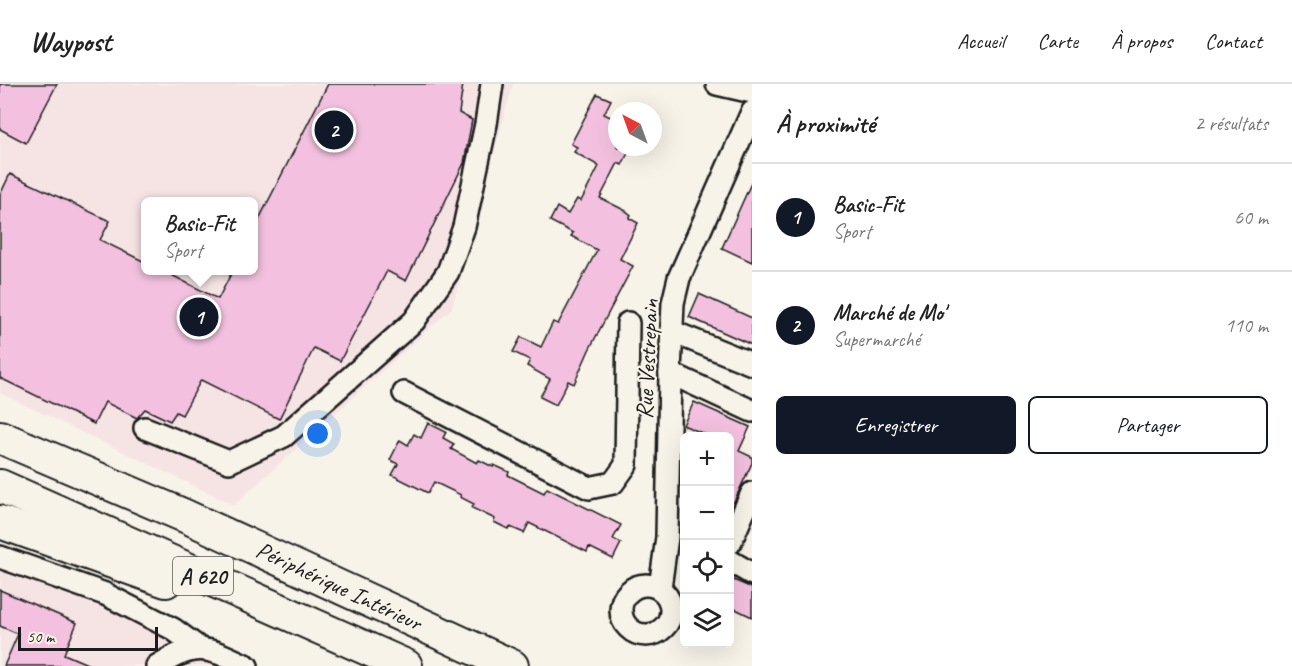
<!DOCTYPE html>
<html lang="fr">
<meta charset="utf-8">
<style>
body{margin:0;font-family:Caveat,sans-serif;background:#f6f6f6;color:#222}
.controls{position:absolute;right:18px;bottom:18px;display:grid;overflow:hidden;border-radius:9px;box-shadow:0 6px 24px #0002}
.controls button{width:54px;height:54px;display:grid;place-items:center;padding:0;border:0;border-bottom:2px solid #e0e0e0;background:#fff;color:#222;font:30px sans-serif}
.compass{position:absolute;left:608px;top:18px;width:54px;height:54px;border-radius:50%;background:#fff;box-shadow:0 6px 24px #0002;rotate:319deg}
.scale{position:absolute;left:18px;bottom:15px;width:140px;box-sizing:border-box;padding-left:6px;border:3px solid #1c1c1c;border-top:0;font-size:16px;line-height:21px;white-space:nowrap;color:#1c1c1c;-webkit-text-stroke:4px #f7f3e8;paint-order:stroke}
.you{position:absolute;left:318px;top:350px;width:21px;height:21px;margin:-15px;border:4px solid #fff;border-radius:50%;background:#1a73e8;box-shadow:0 0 0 9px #1a73e833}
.badge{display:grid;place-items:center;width:39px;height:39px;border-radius:50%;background:#111827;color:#fff;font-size:20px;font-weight:700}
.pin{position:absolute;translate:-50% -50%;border:3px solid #fff;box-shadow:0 2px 6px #0006}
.popup{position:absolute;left:141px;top:113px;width:117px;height:78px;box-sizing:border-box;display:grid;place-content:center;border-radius:9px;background:#fff;filter:drop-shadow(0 2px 4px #0005);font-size:20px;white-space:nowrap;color:#767676}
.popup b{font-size:22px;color:#222}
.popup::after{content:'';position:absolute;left:50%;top:100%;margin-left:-12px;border:12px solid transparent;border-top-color:#fff}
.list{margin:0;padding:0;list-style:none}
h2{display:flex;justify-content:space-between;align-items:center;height:78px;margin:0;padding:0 24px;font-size:26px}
h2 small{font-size:20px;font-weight:400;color:#767676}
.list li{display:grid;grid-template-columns:39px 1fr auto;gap:18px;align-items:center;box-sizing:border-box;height:108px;padding:0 24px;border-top:2px solid #e0e0e0}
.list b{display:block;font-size:22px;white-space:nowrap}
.list p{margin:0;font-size:20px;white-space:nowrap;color:#767676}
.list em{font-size:20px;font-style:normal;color:#767676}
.actions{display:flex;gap:12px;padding:18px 24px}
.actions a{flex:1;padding:14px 0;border:2px solid #111827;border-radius:9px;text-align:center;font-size:21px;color:#111827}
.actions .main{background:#111827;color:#fff}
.icon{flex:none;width:33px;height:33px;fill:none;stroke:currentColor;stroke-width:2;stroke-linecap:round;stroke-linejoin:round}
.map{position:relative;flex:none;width:752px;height:582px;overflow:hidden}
header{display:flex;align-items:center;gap:36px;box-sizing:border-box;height:84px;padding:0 30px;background:#fff;border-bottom:2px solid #e0e0e0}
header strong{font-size:28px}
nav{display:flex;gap:33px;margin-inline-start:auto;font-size:21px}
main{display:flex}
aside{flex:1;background:#fff}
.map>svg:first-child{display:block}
.built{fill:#f6e4e5;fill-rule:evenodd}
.building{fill:#f3c1df;stroke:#1c1c1c;stroke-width:1.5}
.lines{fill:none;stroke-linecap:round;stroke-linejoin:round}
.minor-casing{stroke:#1c1c1c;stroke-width:26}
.highway-casing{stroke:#1c1c1c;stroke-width:36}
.minor{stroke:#f7f3e8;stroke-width:21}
.highway{stroke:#f7f3e8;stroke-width:32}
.labels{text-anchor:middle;stroke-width:4.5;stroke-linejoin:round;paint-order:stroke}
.shield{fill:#f7f3e8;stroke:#5e5c59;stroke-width:1.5}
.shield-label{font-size:22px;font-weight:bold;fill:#1c1c1c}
.street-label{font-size:24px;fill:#1c1c1c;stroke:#f7f3e8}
</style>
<header>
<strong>Waypost</strong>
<nav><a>Accueil</a><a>Carte</a><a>À propos</a><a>Contact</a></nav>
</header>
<main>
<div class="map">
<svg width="752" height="582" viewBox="0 0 752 582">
<rect width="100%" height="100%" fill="#f7f3e8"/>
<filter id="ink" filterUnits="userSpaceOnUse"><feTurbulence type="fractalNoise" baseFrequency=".0167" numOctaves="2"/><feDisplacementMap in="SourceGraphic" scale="12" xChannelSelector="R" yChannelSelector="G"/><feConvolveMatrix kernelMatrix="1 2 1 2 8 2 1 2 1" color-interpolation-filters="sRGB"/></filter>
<g filter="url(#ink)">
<g class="built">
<path d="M 0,0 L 513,0 L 452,224 L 234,421 L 0,309 ZM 145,118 L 253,118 L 253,186 L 145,186 Z"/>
<path d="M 0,473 L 238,582 L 0,582 Z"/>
</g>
<g class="building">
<path d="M 0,0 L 57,0 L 26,59 L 0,45 Z"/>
<path d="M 328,0 L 463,0 L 459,29 L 472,36 L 464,79 L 406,197 L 387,187 L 340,277 L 314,264 L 279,335 L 201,296 L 182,331 L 176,328 L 170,337 L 145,325 L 137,334 L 105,318 L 94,340 L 0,294 L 0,111 L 10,90 L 110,137 L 100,156 L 145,178 L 145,186 L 162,186 L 218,215 L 233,186 L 253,186 L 253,147 Z"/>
<path d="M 597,10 L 611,16 L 604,30 L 617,36 L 617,63 L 631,63 L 622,81 L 618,79 L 600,114 L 626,127 L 631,131 L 629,134 L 638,139 L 620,175 L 633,182 L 589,266 L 574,300 L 568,297 L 556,321 L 540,313 L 550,295 L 527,282 L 530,276 L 513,268 L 521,253 L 541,263 L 553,238 L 558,240 L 597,166 L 571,152 L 573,149 L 550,137 L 557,123 L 568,130 L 577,115 L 581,117 L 599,82 L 574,68 L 577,63 L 571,60 Z"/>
<path d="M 752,97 L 752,178 L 722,164 Z"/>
<path d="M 699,210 L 752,234 L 752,261 L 689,233 Z"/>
<path d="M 694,318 L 750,343 L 739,367 L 752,373 L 752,379 L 729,428 L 729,352 L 709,352 L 683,341 Z"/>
<path d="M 428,339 L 446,348 L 443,354 L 454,360 L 451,365 L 477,379 L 479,376 L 493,383 L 494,381 L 509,388 L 508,391 L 544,409 L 547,404 L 621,441 L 613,455 L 621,459 L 613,475 L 589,463 L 587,468 L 529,439 L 524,449 L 510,443 L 508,445 L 494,438 L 495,435 L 472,424 L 474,420 L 460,413 L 461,411 L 434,398 L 428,409 L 392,391 L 398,380 L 390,376 L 400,356 L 408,361 L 414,350 L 421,354 Z"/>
<path d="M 729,494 L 752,504 L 752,533 L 729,522 Z"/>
<path d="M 0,506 L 77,539 L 64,570 L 92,582 L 4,582 L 18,550 L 0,542 Z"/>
</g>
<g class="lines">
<defs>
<g id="minor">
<path d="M 717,0 L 752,8"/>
<path d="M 673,248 L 752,280"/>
<path d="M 670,289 L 752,327"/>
<path d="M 404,309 L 589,404 L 613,399 L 626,381 L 628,239"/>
<path d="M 145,344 L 229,378 L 284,352 L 414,237 L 448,188 L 464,143 L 486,40 L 492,0"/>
<path d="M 730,459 L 752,409"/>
<path d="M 0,473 L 105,510 L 173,545 L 199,564"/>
<path d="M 730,477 L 752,490"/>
<circle cx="646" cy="526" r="25"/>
<path d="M 660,504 L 667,453 L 670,289 L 673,219 L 679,194 L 752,28"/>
<path d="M 157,582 C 197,557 207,563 247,582"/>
</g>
<g id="highway">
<path d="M 0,353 L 185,432 L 512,582"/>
<path d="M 0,402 L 406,582"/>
<path d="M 0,438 L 166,497"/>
</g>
</defs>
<use href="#minor" class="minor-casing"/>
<use href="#highway" class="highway-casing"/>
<use href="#minor" class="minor"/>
<use href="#highway" class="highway"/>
</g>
</g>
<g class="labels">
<rect class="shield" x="173" y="473" width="60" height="38" rx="4.5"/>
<g class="shield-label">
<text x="203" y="500">A 620</text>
</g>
<g class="street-label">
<text transform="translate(647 275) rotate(-87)" y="8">Rue Vestrepain</text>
<text transform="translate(339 502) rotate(25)" y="8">Périphérique Intérieur</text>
</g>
</g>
</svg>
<div class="controls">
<button>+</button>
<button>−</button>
<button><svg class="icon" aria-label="locate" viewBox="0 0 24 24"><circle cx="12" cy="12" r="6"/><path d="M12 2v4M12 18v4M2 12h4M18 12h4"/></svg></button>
<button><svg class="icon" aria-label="layers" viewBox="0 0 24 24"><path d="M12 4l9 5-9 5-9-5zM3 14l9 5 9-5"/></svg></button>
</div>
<svg class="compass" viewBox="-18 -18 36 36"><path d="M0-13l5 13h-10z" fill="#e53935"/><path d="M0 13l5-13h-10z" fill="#767676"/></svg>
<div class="scale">50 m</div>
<div class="you"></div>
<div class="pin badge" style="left:199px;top:233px">1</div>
<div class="popup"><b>Basic-Fit</b>Sport</div>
<div class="pin badge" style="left:334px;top:46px">2</div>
</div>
<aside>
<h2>À proximité<small>2 résultats</small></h2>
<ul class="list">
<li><span class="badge">1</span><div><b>Basic-Fit</b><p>Sport</p></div><em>60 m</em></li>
<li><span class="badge">2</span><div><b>Marché de Mo'</b><p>Supermarché</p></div><em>110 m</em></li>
</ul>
<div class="actions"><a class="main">Enregistrer</a><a>Partager</a></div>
</aside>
</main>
